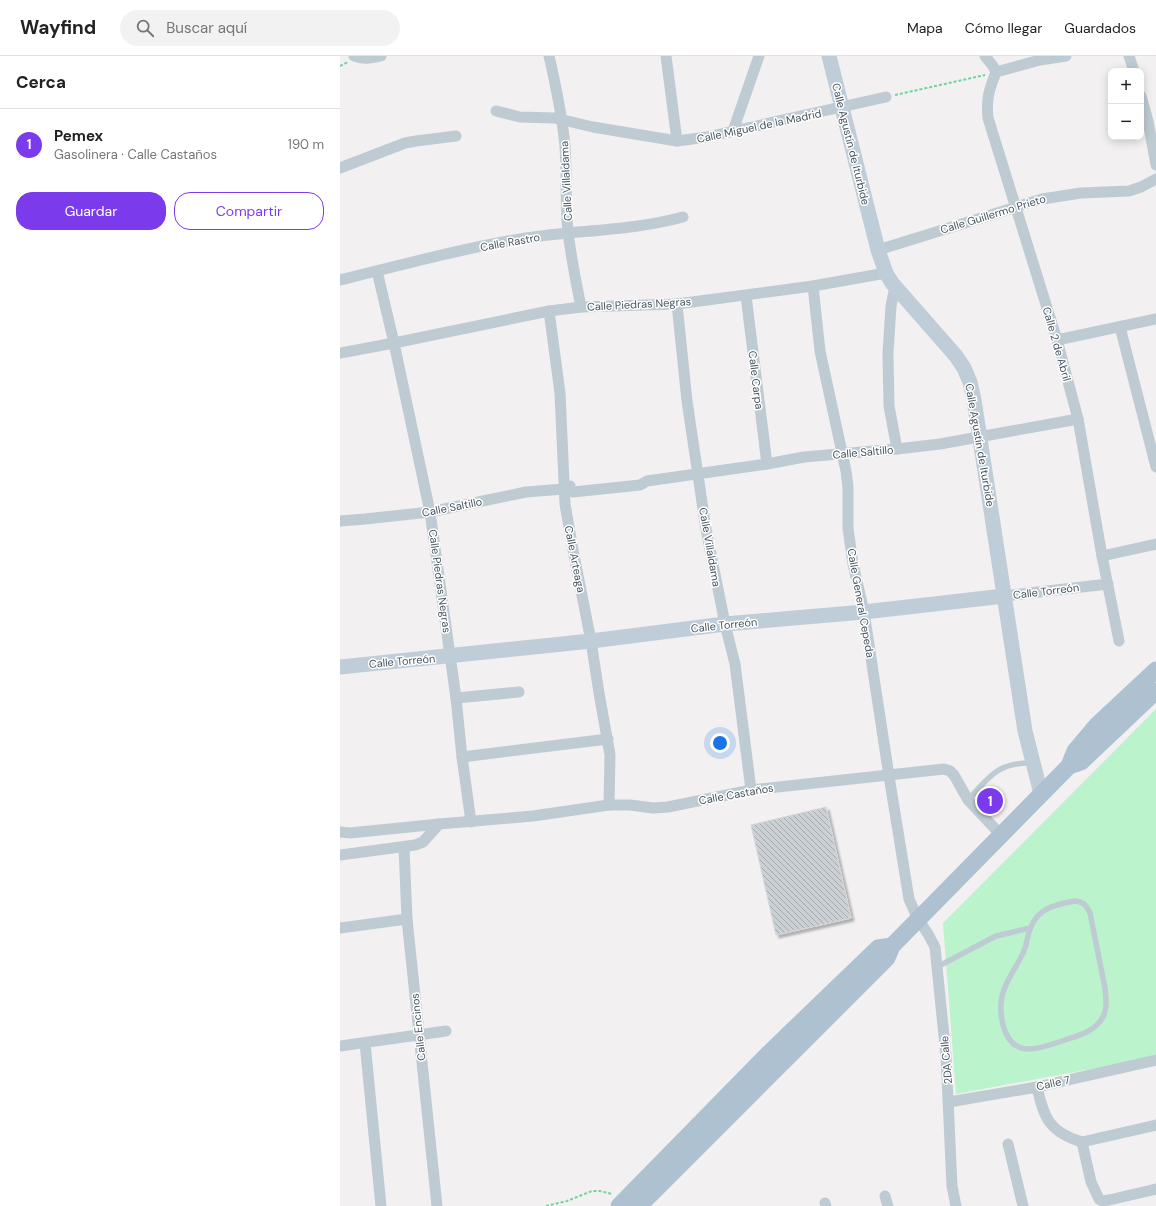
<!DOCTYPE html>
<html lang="es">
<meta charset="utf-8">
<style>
body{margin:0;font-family:"DM Sans",sans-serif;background:#f2f2f2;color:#222}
.controls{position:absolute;right:12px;top:12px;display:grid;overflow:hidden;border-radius:8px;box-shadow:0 2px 10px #0003}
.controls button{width:36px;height:36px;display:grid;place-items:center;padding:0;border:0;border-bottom:1px solid #e0e0e0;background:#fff;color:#222;font:20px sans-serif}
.you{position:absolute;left:380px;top:687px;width:14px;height:14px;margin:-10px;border:3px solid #fff;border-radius:50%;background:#1a73e8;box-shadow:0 0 0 6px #1a73e833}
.badge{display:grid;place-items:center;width:26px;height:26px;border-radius:50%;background:#7c3aed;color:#fff;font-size:13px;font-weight:700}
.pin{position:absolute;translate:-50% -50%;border:2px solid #fff;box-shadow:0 1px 4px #0006}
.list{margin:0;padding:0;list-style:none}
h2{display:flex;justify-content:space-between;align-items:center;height:52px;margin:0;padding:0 16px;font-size:17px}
h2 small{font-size:13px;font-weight:400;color:#767676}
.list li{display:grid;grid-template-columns:26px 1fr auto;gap:12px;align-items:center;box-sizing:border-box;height:72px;padding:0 16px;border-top:1px solid #e0e0e0}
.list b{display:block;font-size:15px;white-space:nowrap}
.list p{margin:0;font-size:13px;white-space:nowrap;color:#767676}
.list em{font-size:13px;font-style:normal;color:#767676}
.actions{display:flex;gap:8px;padding:12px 16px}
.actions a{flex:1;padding:9px 0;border:1px solid #7c3aed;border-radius:16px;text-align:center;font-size:14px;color:#7c3aed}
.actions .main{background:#7c3aed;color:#fff}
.icon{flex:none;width:22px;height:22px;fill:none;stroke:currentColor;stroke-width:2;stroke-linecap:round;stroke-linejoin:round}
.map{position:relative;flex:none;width:816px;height:1150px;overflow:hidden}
header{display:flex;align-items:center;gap:24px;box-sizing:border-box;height:56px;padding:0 20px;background:#fff;border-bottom:1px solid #e0e0e0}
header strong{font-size:19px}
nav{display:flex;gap:22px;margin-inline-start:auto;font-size:14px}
.search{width:280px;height:36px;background:#f2f2f2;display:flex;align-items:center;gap:10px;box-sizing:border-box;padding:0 14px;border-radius:22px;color:#767676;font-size:15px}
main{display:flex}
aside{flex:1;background:#fff}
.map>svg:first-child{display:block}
.green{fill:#bbf3cd}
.building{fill:url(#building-back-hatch);stroke:#d3d6dc;filter:url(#shadow)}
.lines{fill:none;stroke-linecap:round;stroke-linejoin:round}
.path{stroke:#6fd59d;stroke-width:2;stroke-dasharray:3 2;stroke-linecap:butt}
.lane{stroke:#bfcbd3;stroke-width:5.5}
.street{stroke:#bfcbd3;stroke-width:11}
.secondary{stroke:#bfcdd8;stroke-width:15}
.primary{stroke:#adc1d1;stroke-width:17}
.labels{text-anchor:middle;stroke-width:3;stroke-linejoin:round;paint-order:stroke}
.street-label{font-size:11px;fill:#46555f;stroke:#fff}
</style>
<header>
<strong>Wayfind</strong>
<div class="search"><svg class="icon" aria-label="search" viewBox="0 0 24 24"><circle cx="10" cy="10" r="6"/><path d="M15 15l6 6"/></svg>Buscar aquí</div>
<nav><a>Mapa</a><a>Cómo llegar</a><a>Guardados</a></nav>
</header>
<main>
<aside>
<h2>Cerca<small></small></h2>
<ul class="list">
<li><span class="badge">1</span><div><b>Pemex</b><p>Gasolinera · Calle Castaños</p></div><em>190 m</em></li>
</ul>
<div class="actions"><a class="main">Guardar</a><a>Compartir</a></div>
</aside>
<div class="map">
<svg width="816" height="1150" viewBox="0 0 816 1150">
<defs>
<pattern id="building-back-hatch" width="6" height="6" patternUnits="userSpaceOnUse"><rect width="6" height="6" fill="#cbd0d5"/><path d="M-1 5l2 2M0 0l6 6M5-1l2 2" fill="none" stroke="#a7acb0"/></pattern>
<filter id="shadow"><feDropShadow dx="3" dy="3" stdDeviation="1" flood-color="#0004"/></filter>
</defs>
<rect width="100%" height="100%" fill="#f2f0f0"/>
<path class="green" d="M 816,653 L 816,1001 L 616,1038 L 603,867 Z"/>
<path class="building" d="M 486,751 L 511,862 L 436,879 L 411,769 Z"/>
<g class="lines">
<g class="path">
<path d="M 0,10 L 8,6"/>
<path d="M 555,39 L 645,19"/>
<path d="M 206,1150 L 227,1145 L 252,1135 L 260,1135 L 272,1138"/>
</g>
<g class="lane">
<path d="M 628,744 C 649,721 658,706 692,707"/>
<path d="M 735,845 C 744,846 746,849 750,857 L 765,932 C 766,942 768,955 761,964 C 753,976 737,980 725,984 C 713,988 698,994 686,993 C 665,991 660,964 661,947 C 662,929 676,913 683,897 C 687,889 687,880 691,871 C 698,852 717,848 735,845 Z"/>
<path d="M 597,911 L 656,880 L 690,872"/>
</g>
<g class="street">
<path d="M 14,0 C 23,4 32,2 41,0"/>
<path d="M 209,0 C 216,30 222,60 225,90 C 227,119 225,147 228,176 C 231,201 236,226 241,251"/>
<path d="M 326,0 L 337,85"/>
<path d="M 645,0 L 653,10 L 656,16 C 649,34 646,43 648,62 L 717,284 L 738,363 L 762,500 L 779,585"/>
<path d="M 789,0 L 794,15"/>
<path d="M 656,16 L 700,4 L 726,0"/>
<path d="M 801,40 L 808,65 L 816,109"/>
<path d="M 156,55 L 180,61 L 215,62 L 253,71 L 337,85 L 367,81 L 546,41"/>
<path d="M 393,75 L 419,0"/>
<path d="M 0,112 L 65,87 L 76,85 L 116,80"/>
<path d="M 538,194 L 702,143 L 741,137 L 789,135 L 801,131 L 816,123"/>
<path d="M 37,215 L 54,287 L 90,456 L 116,642 L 122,701 L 131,766"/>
<path d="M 0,224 C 62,209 123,192 186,182 C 239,174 291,175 343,161"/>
<path d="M 473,230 L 480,295 L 506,415 L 508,431 L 508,472 L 513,508 L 524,556 L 549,720 L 569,843 L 578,863 L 588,878 L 595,891 L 606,1000 L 612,1130 L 616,1150"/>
<path d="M 555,231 L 551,250 L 548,297 L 549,350 L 557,393"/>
<path d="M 406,240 L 427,408"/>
<path d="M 337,248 L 347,345 L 366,473 L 385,568 L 395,608 L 411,734"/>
<path d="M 209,255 L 220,337 L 225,448 L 233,494 L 251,585 L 259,637 L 270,699 L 269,749"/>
<path d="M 780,271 L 816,411"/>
<path d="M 717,284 L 816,263"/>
<path d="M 0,297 L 54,287 L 209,255 L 241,251 L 337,248 L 473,230 L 546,217"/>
<path d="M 224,433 L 233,436 L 300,429 L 307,425 L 427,408 L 464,401 L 557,393 L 600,388 L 738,363"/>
<path d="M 0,465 L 25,463 L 90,456 L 186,436 L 224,433 L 230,430"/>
<path d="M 762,500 L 816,488"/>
<path d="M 664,540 L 768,528"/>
<path d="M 116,642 L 179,636"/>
<path d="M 122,701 L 268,683"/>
<path d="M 0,776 L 10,777 L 99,768"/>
<path d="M 64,791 L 67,863 L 97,1150"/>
<path d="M 0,799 L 75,789 L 83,786 L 99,768 L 193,760 L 269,749 L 290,749 L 313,752 L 328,751 L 411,734 L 604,713 L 610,715 L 614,719 L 628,744 L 661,779"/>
<path d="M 0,872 L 67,863"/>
<path d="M 25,987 L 41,1150"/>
<path d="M 0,990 L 106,975"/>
<path d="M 697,1031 C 704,1062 709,1076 742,1086 L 816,1069"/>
<path d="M 609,1046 L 697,1031 L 816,1004"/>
<path d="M 742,1086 L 751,1126 L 759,1143 L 763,1145 L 769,1144 L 816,1133"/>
<path d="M 668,1088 L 683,1150"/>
<path d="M 545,1140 L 548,1150"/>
<path d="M 485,1147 L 486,1150"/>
</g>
<g class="secondary">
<path d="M 489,0 L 538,194 L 546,217 L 552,227 L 616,300 L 624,312 L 630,326 L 634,344 L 685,675 L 701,738"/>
<path d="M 0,611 L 251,585 L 385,568 L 524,556 L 664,540"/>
</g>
<g class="primary">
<path d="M 729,710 L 741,706 L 816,635"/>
<path d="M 279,1150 L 429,997 L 538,892 L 552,890"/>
<path d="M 299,1150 L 547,902 L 552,890 L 729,710 L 735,695 L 757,669 L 816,614"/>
</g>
</g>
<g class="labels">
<g class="street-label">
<text transform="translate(419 70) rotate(-12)" y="4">Calle Miguel de la Madrid</text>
<text transform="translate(511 88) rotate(76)" y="4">Calle Agustín de Iturbide</text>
<text transform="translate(226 125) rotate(-93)" y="4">Calle Villaldama</text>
<text transform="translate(653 158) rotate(-17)" y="4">Calle Guillermo Prieto</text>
<text transform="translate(170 186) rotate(-10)" y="4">Calle Rastro</text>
<text transform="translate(299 248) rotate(-3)" y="4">Calle Piedras Negras</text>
<text transform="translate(717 288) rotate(74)" y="4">Calle 2 de Abril</text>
<text transform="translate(416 324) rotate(83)" y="4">Calle Carpa</text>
<text transform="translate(640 389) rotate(80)" y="4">Calle Agustín de Iturbide</text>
<text transform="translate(523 396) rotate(-5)" y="4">Calle Saltillo</text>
<text transform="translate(112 451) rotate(-11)" y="4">Calle Saltillo</text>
<text transform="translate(370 491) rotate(80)" y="4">Calle Villaldama</text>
<text transform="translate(235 503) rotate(79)" y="4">Calle Arteaga</text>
<text transform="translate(100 525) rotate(82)" y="4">Calle Piedras Negras</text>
<text transform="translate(706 535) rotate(-7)" y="4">Calle Torreón</text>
<text transform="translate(521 547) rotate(80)" y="4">Calle General Cepeda</text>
<text transform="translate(384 569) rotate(-6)" y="4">Calle Torreón</text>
<text transform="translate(62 605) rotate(-5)" y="4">Calle Torreón</text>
<text transform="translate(396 738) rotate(-10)" y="4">Calle Castaños</text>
<text transform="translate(78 971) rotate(-96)" y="4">Calle Encinos</text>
<text transform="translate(606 1004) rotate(-95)" y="4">2DA Calle</text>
<text transform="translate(713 1027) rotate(-12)" y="4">Calle 7</text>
</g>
</g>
</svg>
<div class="controls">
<button>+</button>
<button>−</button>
</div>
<div class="you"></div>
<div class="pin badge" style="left:650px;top:745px">1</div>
</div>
</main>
